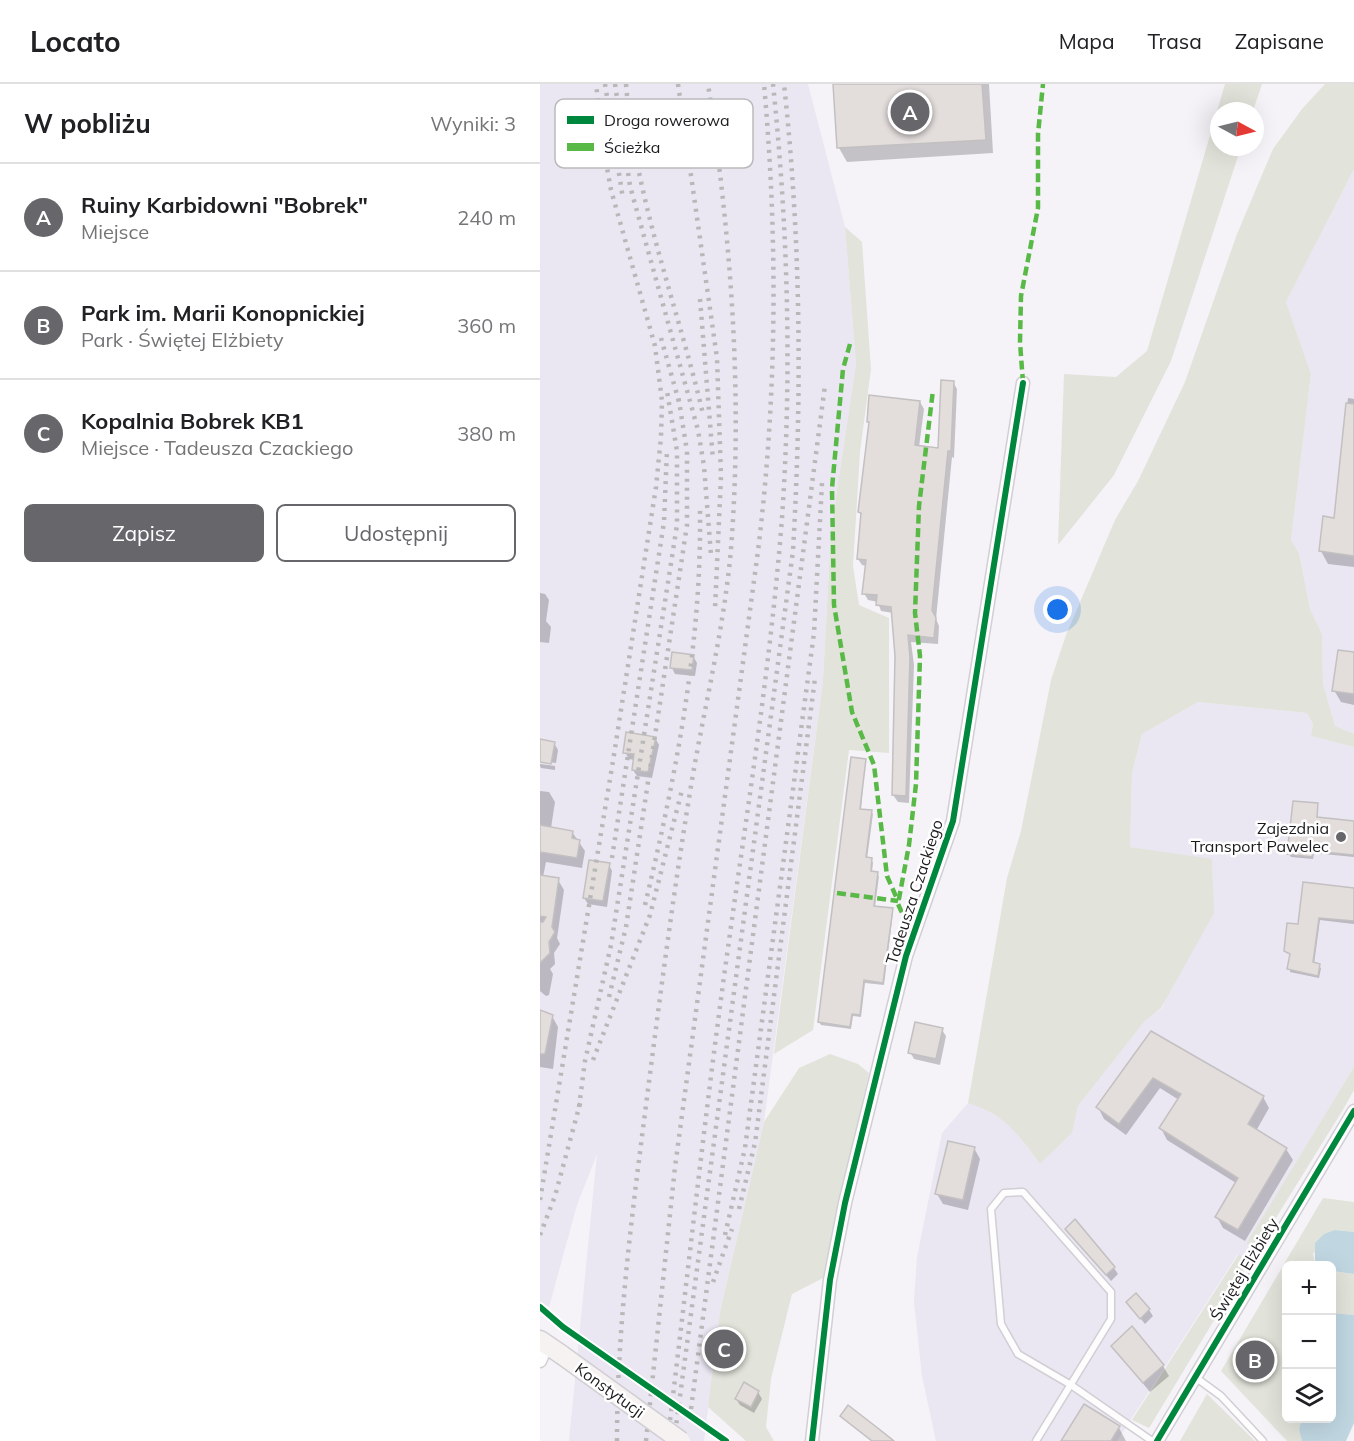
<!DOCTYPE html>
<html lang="pl">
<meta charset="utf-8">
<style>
body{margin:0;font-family:Mulish,sans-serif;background:#f6f6f6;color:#202124}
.controls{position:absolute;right:18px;bottom:18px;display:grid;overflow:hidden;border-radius:9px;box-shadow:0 6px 24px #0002}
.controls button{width:54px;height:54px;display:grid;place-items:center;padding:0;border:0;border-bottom:2px solid #e0e0e0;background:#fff;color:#202124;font:30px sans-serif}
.compass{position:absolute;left:670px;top:18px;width:54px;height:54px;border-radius:50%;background:#fff;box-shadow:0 6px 24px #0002;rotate:97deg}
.you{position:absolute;left:518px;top:526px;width:21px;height:21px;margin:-15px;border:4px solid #fff;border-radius:50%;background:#1a73e8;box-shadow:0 0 0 9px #1a73e833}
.badge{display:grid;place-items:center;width:39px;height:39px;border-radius:50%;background:#67666a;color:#fff;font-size:20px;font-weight:700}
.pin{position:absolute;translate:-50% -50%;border:3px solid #fff;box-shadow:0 2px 6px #0006}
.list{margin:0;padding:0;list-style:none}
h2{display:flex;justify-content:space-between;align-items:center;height:78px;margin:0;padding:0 24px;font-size:26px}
h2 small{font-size:20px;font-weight:400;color:#757577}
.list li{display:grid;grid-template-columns:39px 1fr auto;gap:18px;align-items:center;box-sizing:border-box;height:108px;padding:0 24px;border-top:2px solid #e0e0e0}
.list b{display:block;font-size:22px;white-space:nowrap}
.list p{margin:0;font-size:20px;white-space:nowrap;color:#757577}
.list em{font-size:20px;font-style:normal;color:#757577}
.actions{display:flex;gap:12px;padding:18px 24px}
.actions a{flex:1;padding:14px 0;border:2px solid #67666a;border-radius:9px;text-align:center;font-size:21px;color:#67666a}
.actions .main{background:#67666a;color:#fff}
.icon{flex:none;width:33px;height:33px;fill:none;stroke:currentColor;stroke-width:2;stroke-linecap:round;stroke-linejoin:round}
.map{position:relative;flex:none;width:814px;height:1357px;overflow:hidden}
header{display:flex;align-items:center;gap:36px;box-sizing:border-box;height:84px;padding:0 30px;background:#fff;border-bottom:2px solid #e0e0e0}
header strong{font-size:28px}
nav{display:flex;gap:33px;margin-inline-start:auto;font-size:21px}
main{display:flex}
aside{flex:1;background:#fff}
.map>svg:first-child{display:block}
.built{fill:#eae6f2}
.green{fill:#e2e3da}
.water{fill:#c0d7e2}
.shadow{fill:#0003}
.building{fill:#e3dddc;stroke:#c3c0c1;stroke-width:1.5}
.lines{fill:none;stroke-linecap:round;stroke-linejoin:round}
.lane-casing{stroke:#d1cfd4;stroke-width:9}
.street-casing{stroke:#d1cfd4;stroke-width:15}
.secondary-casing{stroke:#d1cfd4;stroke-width:21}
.path{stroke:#d3d2d3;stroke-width:2;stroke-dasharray:1.5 4.5;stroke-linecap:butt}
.lane{stroke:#fefdfe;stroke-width:6}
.street{stroke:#fefdfe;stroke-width:12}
.secondary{stroke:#f5f2f1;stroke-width:18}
.rail{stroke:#b9b8b9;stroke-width:4.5;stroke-dasharray:3 6;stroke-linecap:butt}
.secondary-bridge-casing{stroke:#d1cfd4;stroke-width:21;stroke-linecap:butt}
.path-bridge{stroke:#d3d2d3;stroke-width:2;stroke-dasharray:1.5 4.5;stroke-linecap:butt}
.secondary-bridge{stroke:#f5f2f1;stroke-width:18}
.quiet{stroke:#58b947;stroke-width:4.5;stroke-dasharray:9 4.5;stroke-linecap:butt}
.cycleway-casing{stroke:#fff;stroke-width:10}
.cycleway{stroke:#00873e;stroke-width:6}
.poi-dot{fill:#67666a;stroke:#fff;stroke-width:2}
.labels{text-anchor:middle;stroke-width:5;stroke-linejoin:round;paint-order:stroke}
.poi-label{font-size:16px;fill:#1b1a1d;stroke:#fff;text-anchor:end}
.street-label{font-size:16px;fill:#1b1a1d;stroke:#fff}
.key{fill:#fff;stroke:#bbbabb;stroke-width:1.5}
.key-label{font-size:16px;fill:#1b1a1d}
</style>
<header>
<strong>Locato</strong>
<nav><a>Mapa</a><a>Trasa</a><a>Zapisane</a></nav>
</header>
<main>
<aside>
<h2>W pobliżu<small>Wyniki: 3</small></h2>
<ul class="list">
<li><span class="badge">A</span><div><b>Ruiny Karbidowni &quot;Bobrek&quot;</b><p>Miejsce</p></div><em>240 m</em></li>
<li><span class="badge">B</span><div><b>Park im. Marii Konopnickiej</b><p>Park · Świętej Elżbiety</p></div><em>360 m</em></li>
<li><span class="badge">C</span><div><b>Kopalnia Bobrek KB1</b><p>Miejsce · Tadeusza Czackiego</p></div><em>380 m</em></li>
</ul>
<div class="actions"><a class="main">Zapisz</a><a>Udostępnij</a></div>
</aside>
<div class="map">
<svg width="814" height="1357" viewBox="0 0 814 1357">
<rect width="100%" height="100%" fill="#f5f3f8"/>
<g class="built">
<path d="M 0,0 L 268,0 L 305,143 L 316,280 L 291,447 L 283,597 L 224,1038 L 180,1228 L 164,1357 L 29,1357 L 57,1070 L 37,1121 L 9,1223 L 0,1218 Z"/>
<path d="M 814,85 L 814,650 L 795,642 L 783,600 L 782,550 L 770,525 L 759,469 L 751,456 L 771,290 L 746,218 Z"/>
<path d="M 658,618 L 767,629 L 773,640 L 771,652 L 814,663 L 814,983 L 706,1160 L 718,1163 L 708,1180 L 698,1170 L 577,1357 L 396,1357 L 382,1292 L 374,1218 L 377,1173 L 402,1049 L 428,1019 L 441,1023 L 471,1041 L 500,1080 L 532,1049 L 538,1022 L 604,938 L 622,924 L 673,804 L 672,776 L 590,763 L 592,689 L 602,650 Z"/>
</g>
<g class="green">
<path d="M 685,0 L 722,0 L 713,27 L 679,27 L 679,63 L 701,63 L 631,277 L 574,391 L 518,461 L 524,290 L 576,293 L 607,267 Z"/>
<path d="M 785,0 L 814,0 L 814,85 L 746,218 L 771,290 L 751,456 L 759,469 L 770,525 L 782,550 L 783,600 L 795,642 L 814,650 L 814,663 L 771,652 L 773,640 L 767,629 L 658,618 L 602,650 L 592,689 L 590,763 L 672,775 L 674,829 L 621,924 L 604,938 L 538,1022 L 532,1049 L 500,1080 C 478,1050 466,1031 428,1019 L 467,794 L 481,747 L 511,596 L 526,551 L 575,436 L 598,397 L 645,298 L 697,150 L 733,65 L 762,25 Z"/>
<path d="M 305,143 L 322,158 L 331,285 L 320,368 L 313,482 L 319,521 L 349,534 L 349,669 L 309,666 L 273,946 L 234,970 L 283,597 L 291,447 L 316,280 Z"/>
<path d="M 290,970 L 318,980 L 329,989 L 283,1194 L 252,1210 L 231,1295 L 226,1343 L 234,1357 L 206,1357 L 168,1323 L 180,1228 L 224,1038 L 259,984 Z"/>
<path d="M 814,983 L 814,1006 L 804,1024 L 718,1163 L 706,1160 Z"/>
<path d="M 783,1114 L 814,1118 L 814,1148 L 795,1146 L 773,1170 L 775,1181 L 746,1182 L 746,1261 L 743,1267 L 746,1334 L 762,1335 L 759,1345 L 762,1357 L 747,1357 L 681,1287 Z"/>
<path d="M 699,1170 L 708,1180 L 609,1344 L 592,1336 Z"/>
<path d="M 792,1187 L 814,1190 L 814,1231 L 792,1229 Z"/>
<path d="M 667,1310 L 715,1357 L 640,1357 Z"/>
</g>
<g class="water">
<path d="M 795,1146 L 814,1148 L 814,1190 L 792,1187 L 792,1182 L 775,1181 L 775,1159 L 784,1150 Z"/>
<path d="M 792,1229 L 814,1231 L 814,1339 L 806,1357 L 762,1357 L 759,1345 L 762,1335 L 792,1334 Z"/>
</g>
<g class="shadow">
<path d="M 295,0 L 449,0 L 453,69 L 307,78 L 299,64 Z"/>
<path d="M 413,298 L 417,305 L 414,374 L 412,373 L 396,535 L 399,542 L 398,560 L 371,558 L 374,581 L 369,719 L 358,718 L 353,711 L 357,572 L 353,529 L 341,527 L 338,518 L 328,516 L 324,509 L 327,482 L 322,481 L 318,475 L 322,433 L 319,428 L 330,341 L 328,337 L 380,318 L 384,325 L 379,363 L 399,365 Z"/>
<path d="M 808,314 L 814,315 L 814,483 L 788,480 L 781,467 L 795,435 Z"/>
<path d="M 0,509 L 5,510 L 9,516 L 6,537 L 11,543 L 9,559 L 0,558 Z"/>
<path d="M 814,569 L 814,621 L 801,618 L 794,606 Z"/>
<path d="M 153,572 L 157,579 L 155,592 L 135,590 L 132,584 Z"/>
<path d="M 115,654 L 119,661 L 112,694 L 97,692 L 93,686 L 95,676 L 89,675 L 85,668 Z"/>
<path d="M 14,659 L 18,666 L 16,679 L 0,677 L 0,680 L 15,682 L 15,686 L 1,684 L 0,682 L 0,662 Z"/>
<path d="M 325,677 L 321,726 L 331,728 L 333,730 L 327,775 L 333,778 L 332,789 L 339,792 L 335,823 L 352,825 L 353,828 L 344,901 L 325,899 L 321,933 L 313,932 L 311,945 L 281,941 L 279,938 Z"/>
<path d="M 0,707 L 9,708 L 15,718 L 11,744 L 32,748 L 45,767 L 42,784 L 6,778 L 3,793 L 18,796 L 24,806 L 17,854 L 20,860 L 14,869 L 15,880 L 10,885 L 13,890 L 9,911 L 6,912 L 0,907 Z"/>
<path d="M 777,721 L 778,734 L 814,738 L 814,773 L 774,769 L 773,775 L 751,773 L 749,770 Z"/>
<path d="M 69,781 L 72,787 L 67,823 L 48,820 L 44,814 Z"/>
<path d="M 814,805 L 814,840 L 780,836 L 774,880 L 781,884 L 779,894 L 750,888 L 752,872 L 745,866 L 760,842 Z"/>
<path d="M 0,929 L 12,932 L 18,943 L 13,985 L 0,983 Z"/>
<path d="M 402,946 L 406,952 L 400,981 L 374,975 L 370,968 Z"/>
<path d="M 611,949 L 723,1013 L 729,1024 L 716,1047 L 746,1065 L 753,1076 L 705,1157 L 683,1144 L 677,1133 L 696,1099 L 627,1056 L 621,1044 L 639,1016 L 620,1004 L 586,1051 L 564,1035 L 558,1023 Z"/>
<path d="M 434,1064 L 440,1075 L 428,1126 L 403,1120 L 397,1110 Z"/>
<path d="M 527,1145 L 574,1184 L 578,1190 L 571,1197 Z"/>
<path d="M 588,1219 L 609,1226 L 613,1232 L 605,1240 Z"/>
<path d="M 191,1257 L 195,1264 L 193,1283 L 182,1281 L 178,1275 Z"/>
<path d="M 573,1263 L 623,1282 L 629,1292 L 610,1308 Z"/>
<path d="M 218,1308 L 222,1315 L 214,1329 L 200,1321 L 196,1315 Z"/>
<path d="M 579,1344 L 586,1357 L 523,1357 Z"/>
</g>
<g class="building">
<path d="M 293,0 L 442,0 L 446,56 L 297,64 Z"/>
<path d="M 401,296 L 414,297 L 411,367 L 408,367 L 392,526 L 396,534 L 394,554 L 368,551 L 370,573 L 366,712 L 352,711 L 355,572 L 351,523 L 336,521 L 337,511 L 322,510 L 326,476 L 317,475 L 321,429 L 318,428 L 329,338 L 327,338 L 329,311 L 380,317 L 375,361 L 398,364 Z"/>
<path d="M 806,319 L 814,320 L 814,472 L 779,467 L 783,432 L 794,434 Z"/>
<path d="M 798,566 L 814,568 L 814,610 L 792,607 Z"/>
<path d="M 132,568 L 154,571 L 152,586 L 130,584 Z"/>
<path d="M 86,648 L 116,653 L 108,688 L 92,686 L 94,670 L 83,669 Z"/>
<path d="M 0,655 L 15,658 L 11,680 L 0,678 Z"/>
<path d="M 311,673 L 326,675 L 320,725 L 332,726 L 326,773 L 332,774 L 331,787 L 338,788 L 334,822 L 353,824 L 343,899 L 324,896 L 320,931 L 312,930 L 310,943 L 278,938 Z"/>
<path d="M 753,717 L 778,719 L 777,733 L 814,737 L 814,771 L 773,767 L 772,773 L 747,770 Z"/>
<path d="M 0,741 L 33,747 L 32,754 L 40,756 L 37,774 L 0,768 Z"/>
<path d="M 49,776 L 70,779 L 63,817 L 43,814 Z"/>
<path d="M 0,791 L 19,794 L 12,843 L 15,848 L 9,858 L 10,869 L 0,879 L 0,838 L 3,838 L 6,833 L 0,832 Z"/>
<path d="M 763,798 L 814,804 L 814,837 L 779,834 L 773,878 L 780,880 L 778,892 L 747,885 L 750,870 L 744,867 L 747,839 L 758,840 Z"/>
<path d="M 0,926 L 13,931 L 5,970 L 0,970 Z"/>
<path d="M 375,938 L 403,944 L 396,975 L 368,969 Z"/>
<path d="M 611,947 L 724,1012 L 708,1040 L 747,1064 L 698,1146 L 675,1133 L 698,1094 L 619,1044 L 641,1010 L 613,994 L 579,1040 L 556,1023 Z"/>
<path d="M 408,1057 L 435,1063 L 423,1116 L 395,1110 Z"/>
<path d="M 535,1135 L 575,1183 L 566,1191 L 525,1145 Z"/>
<path d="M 596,1209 L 610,1225 L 600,1235 L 586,1218 Z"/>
<path d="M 592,1242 L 624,1281 L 603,1299 L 571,1262 Z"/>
<path d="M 179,1254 L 192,1256 L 190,1277 L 177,1275 Z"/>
<path d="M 204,1298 L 219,1307 L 211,1323 L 195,1315 Z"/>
<path d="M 544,1320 L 580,1342 L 571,1357 L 521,1357 Z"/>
<path d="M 308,1321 L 339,1345 L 354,1357 L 332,1357 L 300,1332 Z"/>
</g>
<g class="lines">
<defs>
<g id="lane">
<path d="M 655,1293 L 681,1312 L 723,1357"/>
<path d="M 496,1357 L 571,1235 L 571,1208 L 483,1108 L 464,1109 L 451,1125 L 461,1240 L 478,1270 L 531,1301 L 612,1357"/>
</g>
<g id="street">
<path d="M 0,1277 L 7,1261"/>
<path d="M 272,1357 L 290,1196 L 305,1119 L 366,872 L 413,737 L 483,299"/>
<path d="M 617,1357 L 814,1027"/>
</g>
<path id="secondary" d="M 0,1256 L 22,1271"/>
</defs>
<use href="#lane" class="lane-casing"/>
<use href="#street" class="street-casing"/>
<use href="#secondary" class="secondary-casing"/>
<g class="path">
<path d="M 0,1223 L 23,1243"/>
<path d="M 175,1348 L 186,1357"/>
</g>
<use href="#lane" class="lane"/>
<use href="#street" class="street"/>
<use href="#secondary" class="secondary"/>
<g class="rail">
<path d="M 65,0 L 83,115"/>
<path d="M 75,0 L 90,102 L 158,346 L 164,382 L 171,471"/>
<path d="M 86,0 C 95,114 137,220 163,330"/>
<path d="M 138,0 L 177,274 L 181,392 L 175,525"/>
<path d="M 160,215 L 173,376"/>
<path d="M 121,254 L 139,318"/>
<path d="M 72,774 L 124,438 L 127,366"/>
<path d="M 105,821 C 136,691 162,559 160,424"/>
<path d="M 69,913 L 86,843 L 147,441 L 147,367 L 138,311"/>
<path d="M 53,976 L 110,831 L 142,706"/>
<path d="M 39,1023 L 45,977 L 71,861 L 137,441 L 137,367 L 127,307"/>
<path d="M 0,1116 L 73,677 L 116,403 L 121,353 L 122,317 L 115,262 L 71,106 L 65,73 L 56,0"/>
<path d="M 199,1125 L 215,1059 L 275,594"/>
<path d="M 0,1151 L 15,1112 L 41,1016"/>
<path d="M 185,1151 L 205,1064 L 274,549 L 282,399"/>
<path d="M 173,1198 L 192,1145"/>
<path d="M 151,1325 L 285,301"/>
<path d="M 129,1345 C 147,1197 163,1048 183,900 C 204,745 230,590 242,434 C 252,289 248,145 233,0"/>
<path d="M 77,1357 C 77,1247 91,1138 105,1029 C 119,920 133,811 151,702 C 164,624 184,545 191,465 C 203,309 191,155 168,0"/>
<path d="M 106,1357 L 135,1083 L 218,467 C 237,311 238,157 224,0"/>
<path d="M 134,1357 L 253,467 C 262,310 261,156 244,0"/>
</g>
<defs>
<path id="secondary-bridge" d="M 22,1271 L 141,1357"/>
</defs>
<use href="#secondary-bridge" class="secondary-bridge-casing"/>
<path class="path-bridge" d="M 23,1243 L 175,1348"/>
<use href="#secondary-bridge" class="secondary-bridge"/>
<g class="quiet">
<path d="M 310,260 L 303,285 L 292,404 L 294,521 L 312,628 L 334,681 L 347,792 L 358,817"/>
<path d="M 483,299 L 480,258 L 481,212 L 498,124 L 498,50 L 503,0"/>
<path d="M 297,809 L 358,817"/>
<path d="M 373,853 L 358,820 L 369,761 L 376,700 L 380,572 L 375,529 L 379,422 L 393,306"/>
</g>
<defs>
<g id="cycleway">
<path d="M 0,1223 L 23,1243 L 186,1357"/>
<path d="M 272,1357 L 290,1196 L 305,1119 L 366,872 L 413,737 L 483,299"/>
<path d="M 617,1357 L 814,1027"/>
</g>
</defs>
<use href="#cycleway" class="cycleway-casing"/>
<use href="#cycleway" class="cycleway"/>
</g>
<circle class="poi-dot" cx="801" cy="753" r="6"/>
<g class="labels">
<g class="poi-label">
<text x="789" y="750">Zajezdnia<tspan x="789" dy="18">Transport Pawelec</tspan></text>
</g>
<g class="street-label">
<text transform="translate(374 808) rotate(-72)" y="6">Tadeusza Czackiego</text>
<text transform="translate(704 1185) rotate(-59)" y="6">Świętej Elżbiety</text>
<text transform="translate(70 1306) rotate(36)" y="6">Konstytucji</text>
</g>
</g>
<rect x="15" y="15" width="198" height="69" rx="9" class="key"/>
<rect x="27" y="32" width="27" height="8" fill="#00873e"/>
<rect x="27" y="59" width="27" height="8" fill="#58b947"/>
<g class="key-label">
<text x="64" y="42">Droga rowerowa</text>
<text x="64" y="69">Ścieżka</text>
</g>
</svg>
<div class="controls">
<button>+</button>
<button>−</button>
<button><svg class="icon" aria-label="layers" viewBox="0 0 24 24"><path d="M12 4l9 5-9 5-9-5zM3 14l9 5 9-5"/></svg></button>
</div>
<svg class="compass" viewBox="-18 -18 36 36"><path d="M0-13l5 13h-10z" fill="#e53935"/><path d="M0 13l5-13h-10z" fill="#757577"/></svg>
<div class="you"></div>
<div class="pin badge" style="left:370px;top:28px">A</div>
<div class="pin badge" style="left:715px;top:1276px">B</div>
<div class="pin badge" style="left:184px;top:1265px">C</div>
</div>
</main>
